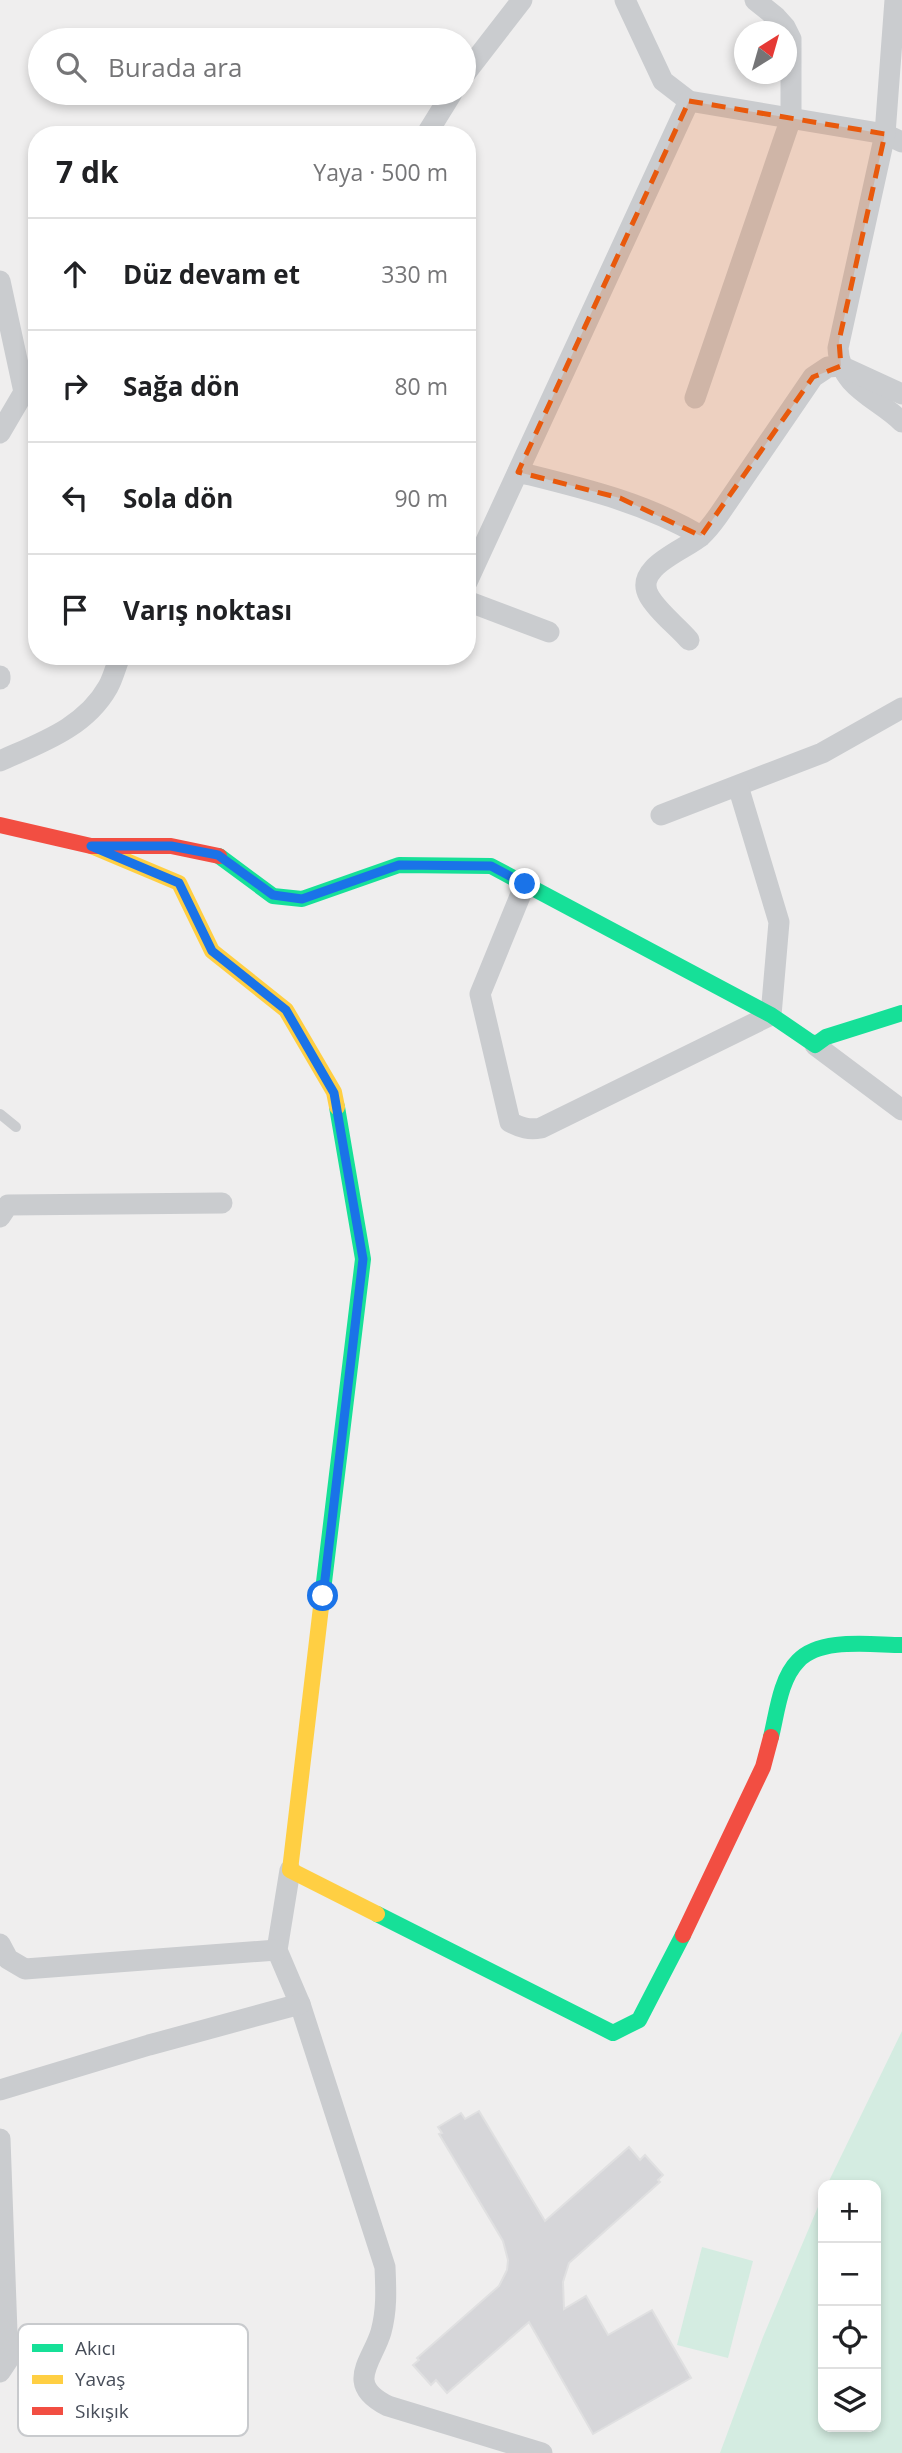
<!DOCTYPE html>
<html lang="tr">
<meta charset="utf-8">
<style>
body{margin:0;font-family:"Open Sans",sans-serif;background:#f2f2f2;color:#202124}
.controls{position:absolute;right:21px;bottom:21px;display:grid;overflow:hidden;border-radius:14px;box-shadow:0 4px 10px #0003}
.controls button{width:63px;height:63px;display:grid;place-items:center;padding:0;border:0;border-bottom:2px solid #e0e0e0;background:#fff;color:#202124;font:35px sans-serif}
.compass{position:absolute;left:734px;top:21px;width:63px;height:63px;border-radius:50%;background:#fff;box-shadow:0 4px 10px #0003;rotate:37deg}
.stop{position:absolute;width:21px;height:21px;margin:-16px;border:5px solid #1a73e8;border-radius:50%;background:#fff}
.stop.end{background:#1a73e8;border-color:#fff;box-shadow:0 2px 7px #0008}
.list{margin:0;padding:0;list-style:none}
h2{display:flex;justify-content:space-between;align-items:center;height:91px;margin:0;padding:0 28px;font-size:30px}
h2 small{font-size:23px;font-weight:400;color:#757577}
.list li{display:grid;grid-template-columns:46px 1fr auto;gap:21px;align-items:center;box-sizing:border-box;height:112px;padding:0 28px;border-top:2px solid #e0e0e0}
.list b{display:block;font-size:26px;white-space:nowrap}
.list em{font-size:23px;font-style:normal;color:#757577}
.icon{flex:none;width:38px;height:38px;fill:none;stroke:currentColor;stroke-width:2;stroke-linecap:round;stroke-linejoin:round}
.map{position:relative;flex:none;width:902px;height:2453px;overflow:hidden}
.search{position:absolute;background:#fff;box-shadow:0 4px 10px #0003;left:28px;top:28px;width:448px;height:77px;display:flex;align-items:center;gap:18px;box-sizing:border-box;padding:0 24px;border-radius:38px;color:#757577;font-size:26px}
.panel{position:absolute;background:#fff;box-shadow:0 4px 10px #0003;left:28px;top:126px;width:448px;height:539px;border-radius:28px}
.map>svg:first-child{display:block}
.green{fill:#d4ece1}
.building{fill:#d6d6d9;stroke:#e0e0e1;stroke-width:2}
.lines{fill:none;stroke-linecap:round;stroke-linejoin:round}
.lane{stroke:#cacccf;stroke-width:10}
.street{stroke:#cacccf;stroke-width:21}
.fast{stroke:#16e098;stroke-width:16}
.slow{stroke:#ffcf43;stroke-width:16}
.jam{stroke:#f24e42;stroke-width:16}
.route{stroke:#1a73e8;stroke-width:9}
.marked{fill:#e8590c;fill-opacity:0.2;stroke:#e8590c;stroke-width:5;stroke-dasharray:14 9;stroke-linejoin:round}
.key{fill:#fff;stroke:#c8cacd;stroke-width:2}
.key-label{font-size:19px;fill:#474d59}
</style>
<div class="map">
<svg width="902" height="2453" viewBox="0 0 902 2453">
<rect width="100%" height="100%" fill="#efeeee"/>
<g class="green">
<path d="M 902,2031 L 902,2453 L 720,2453 L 763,2337 L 823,2195 L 823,2427 L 876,2427 L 876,2185 L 827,2185 Z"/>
<path d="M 702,2247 L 753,2261 L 728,2358 L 677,2345 Z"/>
</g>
<path class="building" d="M 479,2111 L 545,2221 L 629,2147 L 640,2160 L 645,2155 L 663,2175 L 658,2180 L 660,2182 L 569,2263 L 563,2282 L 564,2309 L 586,2296 L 608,2335 L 652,2310 L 691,2378 L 593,2434 L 529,2322 L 447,2393 L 436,2380 L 431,2385 L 413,2365 L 419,2360 L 417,2358 L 499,2286 L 507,2270 L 508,2260 L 503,2241 L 439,2134 L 442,2133 L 438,2127 L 461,2113 L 465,2119 Z"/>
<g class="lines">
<path class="lane" d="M 0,1114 L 16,1127"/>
<g class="street">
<path d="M 625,0 L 663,81 L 689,101 L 885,134 L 902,142"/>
<path d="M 895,0 L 885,134 L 838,348 C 840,388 878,398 902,422"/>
<path d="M 464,75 L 522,0"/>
<path d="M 426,135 L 452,93"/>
<path d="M 0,281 L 24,392 L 0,433"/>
<path d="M 695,398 L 791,118 L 791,39 L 785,27 L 776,17 L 755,0"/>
<path d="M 518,472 C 582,488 644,502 701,536"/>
<path d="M 467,582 L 689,101"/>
<path d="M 467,601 L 549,632"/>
<path d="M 689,640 C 677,626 658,612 649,596 C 633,567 685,550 701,536 C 707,531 713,523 718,516 L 813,377 L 828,367 L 841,366 L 902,394"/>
<path d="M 0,676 L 0,679"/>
<path d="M 0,761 C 40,743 85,728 108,687 C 113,678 116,666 120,656"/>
<path d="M 661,815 L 822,753 L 902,708"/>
<path d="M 525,884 L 480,994 L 510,1122 C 521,1128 529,1130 541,1128 L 771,1015 L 779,922 L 738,786"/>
<path d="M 815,1045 L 902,1110"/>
<path d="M 0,1217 L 8,1205 L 222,1203"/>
<path d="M 290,1870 L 277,1950 L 300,2004 L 385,2267 C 386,2290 387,2310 381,2332 C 372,2362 344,2384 388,2406 L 542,2453"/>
<path d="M 0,1944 L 8,1959 L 25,1969 L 277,1950"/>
<path d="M 0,2090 L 149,2045 L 300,2004"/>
<path d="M 0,2139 L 8,2360 L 0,2372"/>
</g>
<g class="fast">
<path d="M 219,856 L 273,896 L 302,899 L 399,865 L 491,866 L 771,1015 L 815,1045 L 826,1037 L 902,1013"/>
<path d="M 321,1607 L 363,1259 L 337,1107"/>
<path d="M 771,1737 C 777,1713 780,1679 798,1661 C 820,1637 872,1645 902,1645"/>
<path d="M 377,1914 L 613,2033 L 639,2020 L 683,1935"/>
</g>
<g class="slow">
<path d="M 91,846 L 179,883 L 212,951 L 286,1010 L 334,1092 L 337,1107"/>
<path d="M 321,1607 L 290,1870 L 377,1914"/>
</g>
<g class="jam">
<path d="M 0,825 L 91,846 L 171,846 L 219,856"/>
<path d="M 683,1935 L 763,1767 L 771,1737"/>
</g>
</g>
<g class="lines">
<path class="route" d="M 323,1596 L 363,1259 L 334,1093 L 286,1010 L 212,951 L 179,883 L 91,846 L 171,846 L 218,855 L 273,895 L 302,899 L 399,865 L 491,866 L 525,884"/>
</g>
<path class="marked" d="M 689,101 L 885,134 L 839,341 L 841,366 L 813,377 L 701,536 L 620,498 L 518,472 Z"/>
<rect x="18" y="2324" width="230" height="112" rx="10" class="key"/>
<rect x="32" y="2344" width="31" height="8" fill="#16e098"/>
<rect x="32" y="2375" width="31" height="9" fill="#ffcf43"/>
<rect x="32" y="2407" width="31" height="8" fill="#f24e42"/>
<g class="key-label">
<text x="75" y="2355">Akıcı</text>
<text x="75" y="2386">Yavaş</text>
<text x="75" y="2418">Sıkışık</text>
</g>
</svg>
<div class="controls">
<button>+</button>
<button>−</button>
<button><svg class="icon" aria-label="locate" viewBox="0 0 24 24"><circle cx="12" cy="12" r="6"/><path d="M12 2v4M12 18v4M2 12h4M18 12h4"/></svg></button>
<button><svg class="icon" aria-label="layers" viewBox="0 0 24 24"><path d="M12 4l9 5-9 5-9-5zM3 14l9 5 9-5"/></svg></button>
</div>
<svg class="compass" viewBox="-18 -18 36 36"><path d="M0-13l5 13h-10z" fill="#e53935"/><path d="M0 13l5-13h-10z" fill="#757577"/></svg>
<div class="stop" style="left:323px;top:1596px"></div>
<div class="stop end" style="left:525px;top:884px"></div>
<div class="search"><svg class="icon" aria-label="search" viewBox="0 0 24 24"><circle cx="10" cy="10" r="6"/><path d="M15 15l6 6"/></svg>Burada ara</div>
<section class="panel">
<h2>7 dk<small>Yaya · 500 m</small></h2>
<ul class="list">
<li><svg class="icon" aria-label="ahead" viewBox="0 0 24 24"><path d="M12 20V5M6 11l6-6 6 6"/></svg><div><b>Düz devam et</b></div><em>330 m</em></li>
<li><svg class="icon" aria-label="right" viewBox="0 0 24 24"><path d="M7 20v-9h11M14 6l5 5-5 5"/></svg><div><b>Sağa dön</b></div><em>80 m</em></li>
<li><svg class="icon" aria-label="left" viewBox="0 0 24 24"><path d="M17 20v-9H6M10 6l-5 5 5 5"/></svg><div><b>Sola dön</b></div><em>90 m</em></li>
<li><svg class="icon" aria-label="arrive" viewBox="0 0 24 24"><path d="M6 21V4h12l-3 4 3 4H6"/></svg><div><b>Varış noktası</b></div></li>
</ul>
</section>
</div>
